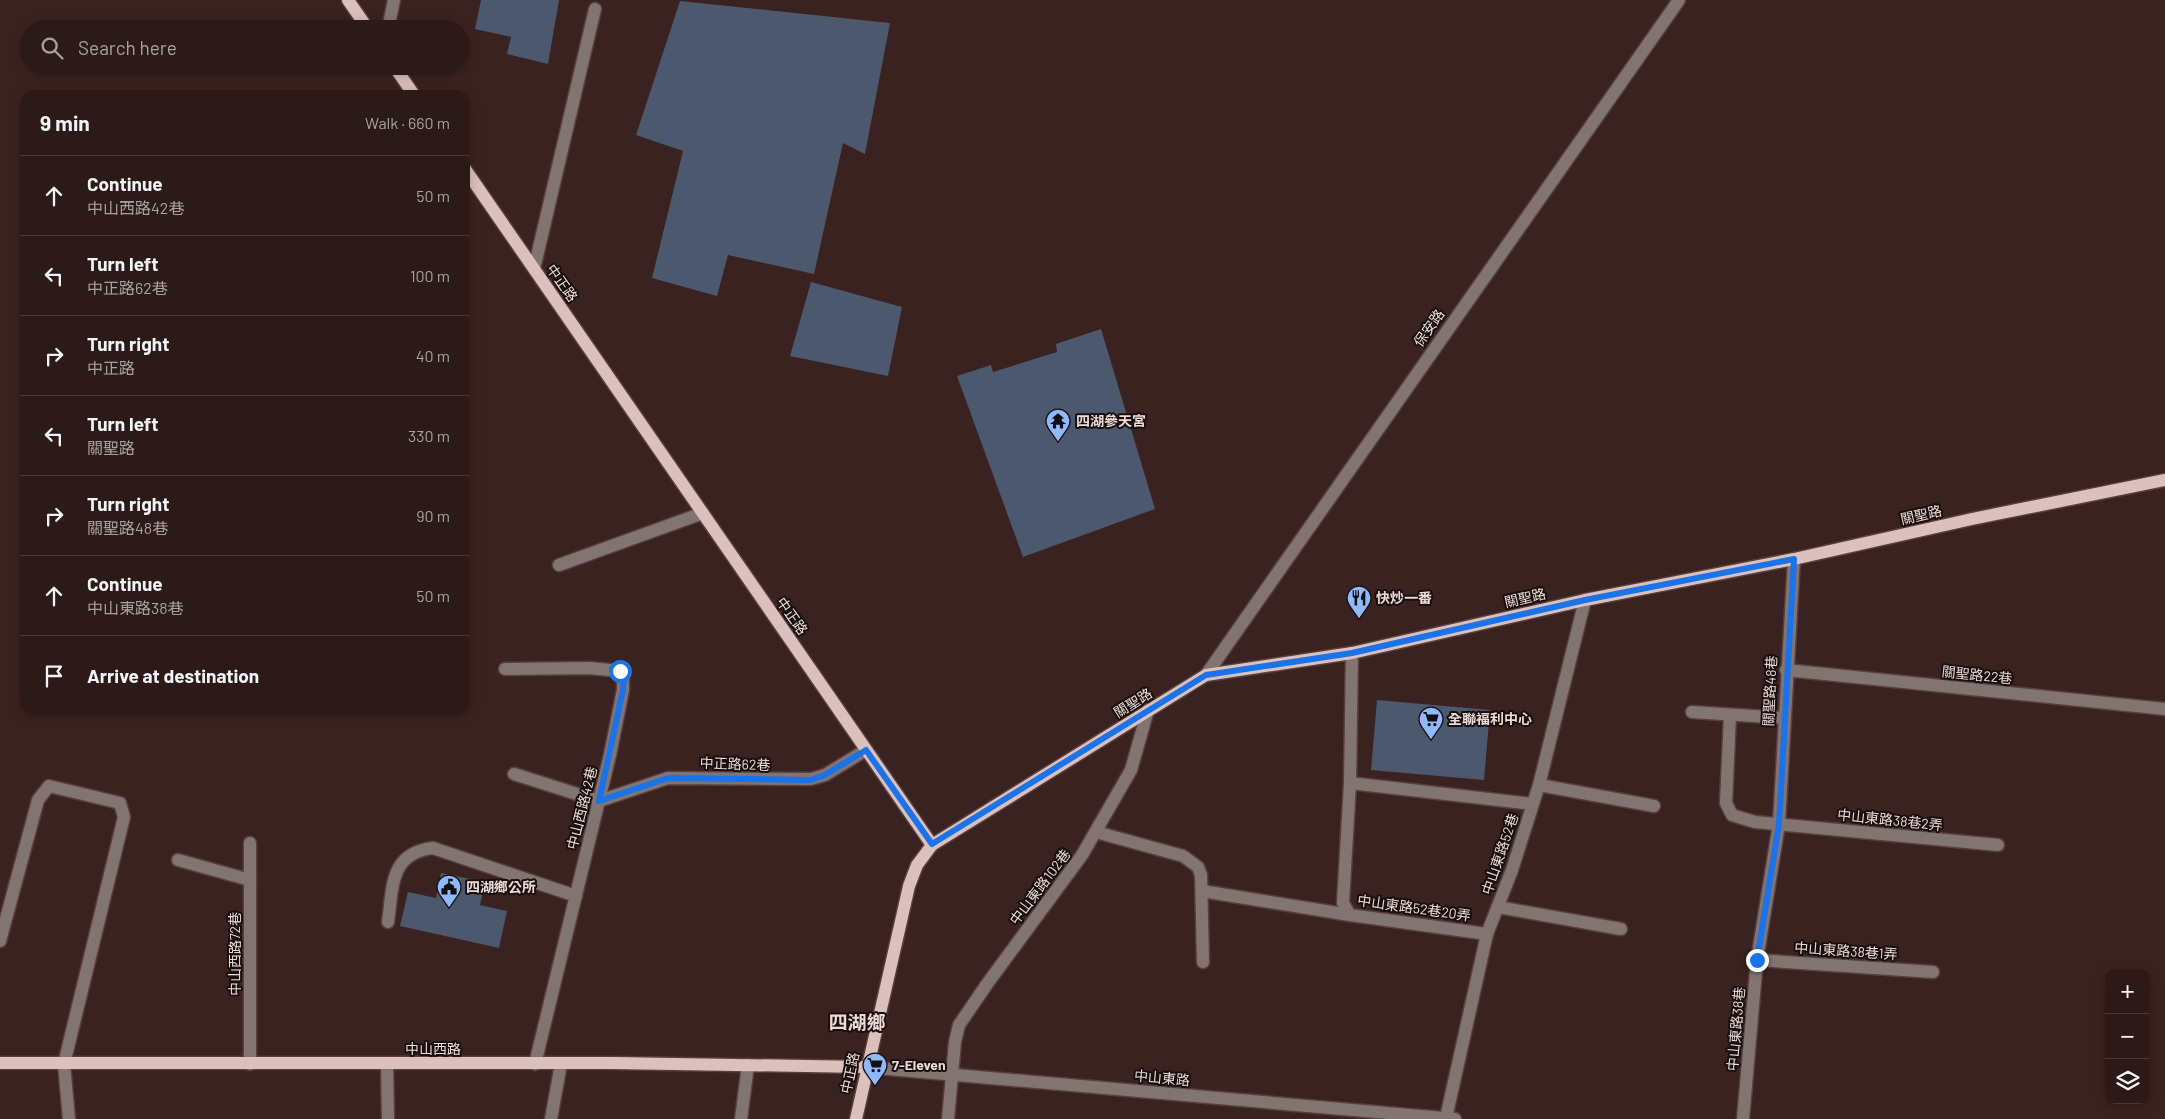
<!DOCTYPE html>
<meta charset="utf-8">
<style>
body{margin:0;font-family:Barlow,"Noto Sans TC",sans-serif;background:#342321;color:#f1f3f6}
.controls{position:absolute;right:15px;bottom:15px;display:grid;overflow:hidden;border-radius:10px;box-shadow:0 2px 12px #0003}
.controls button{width:45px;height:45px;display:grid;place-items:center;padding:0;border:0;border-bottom:1px solid #483837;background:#2c1a18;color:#f1f3f6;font:25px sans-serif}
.stop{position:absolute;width:15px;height:15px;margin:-11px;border:4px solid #1a73e8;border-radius:50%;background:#fff}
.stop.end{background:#1a73e8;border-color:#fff;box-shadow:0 1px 5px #0008}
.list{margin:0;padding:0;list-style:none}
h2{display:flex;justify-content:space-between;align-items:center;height:65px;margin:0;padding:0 20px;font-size:21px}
h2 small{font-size:16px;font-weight:400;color:#a6a1a2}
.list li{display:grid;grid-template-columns:32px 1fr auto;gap:15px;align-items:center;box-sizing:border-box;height:80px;padding:0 20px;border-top:1px solid #483837}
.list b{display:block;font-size:19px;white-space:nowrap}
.list p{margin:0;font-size:16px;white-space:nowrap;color:#a6a1a2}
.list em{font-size:16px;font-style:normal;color:#a6a1a2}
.icon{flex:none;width:28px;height:28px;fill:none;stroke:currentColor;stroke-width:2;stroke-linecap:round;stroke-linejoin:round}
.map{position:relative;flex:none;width:2165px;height:1119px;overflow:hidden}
.search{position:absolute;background:#2c1a18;box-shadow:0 2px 12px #0003;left:20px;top:20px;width:450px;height:55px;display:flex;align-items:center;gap:12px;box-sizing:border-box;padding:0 18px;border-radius:28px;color:#a6a1a2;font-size:19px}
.panel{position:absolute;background:#2c1a18;box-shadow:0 2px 12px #0003;left:20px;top:90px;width:450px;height:625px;border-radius:15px}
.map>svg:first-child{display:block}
.building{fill:#4c586d}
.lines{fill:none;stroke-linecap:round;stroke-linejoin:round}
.minor-casing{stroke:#563f3d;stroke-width:15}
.major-casing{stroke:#563f3d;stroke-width:15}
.minor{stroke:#827473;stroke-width:12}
.major{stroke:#dbc0bd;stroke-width:12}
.route{stroke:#1a73e8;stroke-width:6}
.labels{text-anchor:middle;stroke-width:4;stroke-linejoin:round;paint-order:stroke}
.street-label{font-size:14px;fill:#ebdad8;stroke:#190f0e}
.poi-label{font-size:14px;font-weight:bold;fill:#ebdad8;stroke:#190f0e;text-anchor:start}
.district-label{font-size:19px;font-weight:bold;fill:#ebdad8;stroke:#190f0e}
</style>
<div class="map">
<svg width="2165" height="1119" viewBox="0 0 2165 1119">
<rect width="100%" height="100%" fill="#3a2220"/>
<g class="building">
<path d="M 481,0 L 559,0 L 548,64 L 507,54 L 511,37 L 475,29 Z"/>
<path d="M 680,1 L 890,23 L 865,154 L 843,143 L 814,274 L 728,255 L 717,296 L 652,278 L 683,151 L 636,135 Z"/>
<path d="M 811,282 L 902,307 L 888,376 L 790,356 Z"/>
<path d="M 1101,329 L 1155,509 L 1023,557 L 957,376 L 991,365 L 993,372 L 1057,352 L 1056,344 Z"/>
<path d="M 1377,700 L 1490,710 L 1484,780 L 1371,770 Z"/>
<path d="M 441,873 L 485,882 L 480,905 L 507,911 L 499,948 L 400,926 L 408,892 L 436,898 Z"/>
</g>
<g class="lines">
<defs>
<g id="minor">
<path d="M 388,29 L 394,0"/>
<path d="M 534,269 L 595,9"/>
<path d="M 559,565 L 703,513"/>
<path d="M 1352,653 L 1350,783 L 1343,903 L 1350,915 L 1487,934"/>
<path d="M 505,669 L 589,668 L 620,671 L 623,676 L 623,690 L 610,755 L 535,1064"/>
<path d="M 1786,670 L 2165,709"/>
<path d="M 1206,675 L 1679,0"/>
<path d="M 1692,712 L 1784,718"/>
<path d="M 1730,715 L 1726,803 L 1732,815 L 1755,822 L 1998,845"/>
<path d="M 514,774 L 599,801 L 668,778 L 811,779 L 825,775 L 866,750"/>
<path d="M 1350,783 L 1532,804"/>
<path d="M 1539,785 L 1654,806"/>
<path d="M 1096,832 L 1183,856 L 1198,867 L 1201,875 L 1203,962"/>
<path d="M 250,843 L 250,1064"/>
<path d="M 178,860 L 250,880"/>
<path d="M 1202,891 L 1350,915"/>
<path d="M 1498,907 L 1621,929"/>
<path d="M 388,922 C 393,886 390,853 433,848 L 576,896"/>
<path d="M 0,941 L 38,800 L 49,786 L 120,803 L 124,817 L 64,1064 L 69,1119"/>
<path d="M 1757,960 L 1933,972"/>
<path d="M 387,1064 L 388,1119"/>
<path d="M 866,1067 L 1455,1119"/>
<path d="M 1446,1118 L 1487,934 L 1512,870 L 1539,785 L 1585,600"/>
<path d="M 551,1119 L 561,1064"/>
<path d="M 741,1119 L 748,1065"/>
<path d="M 948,1119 L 955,1042 L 959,1025 L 987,984 L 1082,855 L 1131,770 L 1148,710"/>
<path d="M 1743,1119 L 1757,960 L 1779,824 L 1794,559"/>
</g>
<g id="major">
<path d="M 348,0 L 368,29"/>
<path d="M 394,66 L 414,95"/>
<path d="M 465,169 L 932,845"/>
<path d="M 0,1063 L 613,1063 L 866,1067"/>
<path d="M 856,1119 L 909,886 L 917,865 L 932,845 L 1206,675 L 1352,653 L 1585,600 L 1794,559 L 1972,519 L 2165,480"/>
</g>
</defs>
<use href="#minor" class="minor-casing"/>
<use href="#major" class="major-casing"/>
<use href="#minor" class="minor"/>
<use href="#major" class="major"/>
</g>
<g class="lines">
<path class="route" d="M 620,671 L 624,676 L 623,690 L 599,801 L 668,778 L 811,780 L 825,775 L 866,750 L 932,844 L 1206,675 L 1352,653 L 1585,600 L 1794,559 L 1779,824 L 1757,960"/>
</g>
<defs>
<symbol id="temple-pin" viewBox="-11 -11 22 30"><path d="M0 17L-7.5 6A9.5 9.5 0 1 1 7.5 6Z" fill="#8fb8fd" stroke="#190f0e"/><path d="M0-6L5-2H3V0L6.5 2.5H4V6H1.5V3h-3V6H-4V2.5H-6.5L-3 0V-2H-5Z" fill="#111"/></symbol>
<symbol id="restaurant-pin" viewBox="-11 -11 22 30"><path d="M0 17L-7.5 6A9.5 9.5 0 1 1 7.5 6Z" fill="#8fb8fd" stroke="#190f0e"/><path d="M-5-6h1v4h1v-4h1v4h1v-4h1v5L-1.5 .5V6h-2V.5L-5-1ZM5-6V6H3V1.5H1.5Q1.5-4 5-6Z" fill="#111"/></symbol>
<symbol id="supermarket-pin" viewBox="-11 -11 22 30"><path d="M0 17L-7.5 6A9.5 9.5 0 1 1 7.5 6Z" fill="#8fb8fd" stroke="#190f0e"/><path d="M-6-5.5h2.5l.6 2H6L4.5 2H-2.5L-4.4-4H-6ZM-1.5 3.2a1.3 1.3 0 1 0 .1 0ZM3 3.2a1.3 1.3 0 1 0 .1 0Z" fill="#111"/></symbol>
<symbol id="civic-pin" viewBox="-11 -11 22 30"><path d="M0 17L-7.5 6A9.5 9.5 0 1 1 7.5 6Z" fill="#8fb8fd" stroke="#190f0e"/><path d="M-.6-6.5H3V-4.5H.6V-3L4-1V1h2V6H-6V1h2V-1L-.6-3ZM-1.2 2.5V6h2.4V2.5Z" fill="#111"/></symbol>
</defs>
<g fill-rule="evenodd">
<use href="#temple-pin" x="1044" y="407" width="28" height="38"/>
<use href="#restaurant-pin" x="1345" y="584" width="28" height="38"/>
<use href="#supermarket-pin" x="1417" y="705" width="28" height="38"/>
<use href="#civic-pin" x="435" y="873" width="28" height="38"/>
<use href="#supermarket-pin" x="861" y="1051" width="28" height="38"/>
</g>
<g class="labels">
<g class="street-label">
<text transform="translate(562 283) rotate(55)" y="5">中正路</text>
<text transform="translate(1429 328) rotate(-55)" y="5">保安路</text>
<text transform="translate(1921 515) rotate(-13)" y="5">關聖路</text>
<text transform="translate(1525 598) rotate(-13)" y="5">關聖路</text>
<text transform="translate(792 616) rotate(55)" y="5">中正路</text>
<text transform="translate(1977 675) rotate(6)" y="5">關聖路22巷</text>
<text transform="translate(1770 691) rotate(-87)" y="5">關聖路48巷</text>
<text transform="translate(1133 703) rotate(-32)" y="5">關聖路</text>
<text transform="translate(735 764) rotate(2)" y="5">中正路62巷</text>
<text transform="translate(582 808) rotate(-76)" y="5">中山西路42巷</text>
<text transform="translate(1890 820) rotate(6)" y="5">中山東路38巷2弄</text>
<text transform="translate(1500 854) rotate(-71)" y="5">中山東路52巷</text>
<text transform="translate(1040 887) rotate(-53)" y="5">中山東路102巷</text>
<text transform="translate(1414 908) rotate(8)" y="5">中山東路52巷20弄</text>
<text transform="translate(1846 951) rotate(4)" y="5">中山東路38巷1弄</text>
<text transform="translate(235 954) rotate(-90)" y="5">中山西路72巷</text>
<text transform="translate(1736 1029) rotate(-85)" y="5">中山東路38巷</text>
<text x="433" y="1054">中山西路</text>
<text transform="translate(850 1073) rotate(-78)" y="5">中正路</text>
<text transform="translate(1162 1078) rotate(5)" y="5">中山東路</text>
</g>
<g class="poi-label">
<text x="1076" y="426">四湖參天宮</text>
<text x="1376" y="603">快炒一番</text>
<text x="1448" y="724">全聯福利中心</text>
<text x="466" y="892">四湖鄉公所</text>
<text x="892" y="1070">7-Eleven</text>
</g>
<g class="district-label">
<text x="857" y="1029">四湖鄉</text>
</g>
</g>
</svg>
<div class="controls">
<button>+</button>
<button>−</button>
<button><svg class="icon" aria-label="layers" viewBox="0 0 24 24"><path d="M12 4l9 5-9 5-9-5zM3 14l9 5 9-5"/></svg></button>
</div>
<div class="stop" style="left:620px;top:671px"></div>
<div class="stop end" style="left:1757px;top:960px"></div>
<div class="search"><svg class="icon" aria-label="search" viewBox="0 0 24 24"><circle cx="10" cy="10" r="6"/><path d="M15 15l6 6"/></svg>Search here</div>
<section class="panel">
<h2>9 min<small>Walk · 660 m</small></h2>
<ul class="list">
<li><svg class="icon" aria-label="ahead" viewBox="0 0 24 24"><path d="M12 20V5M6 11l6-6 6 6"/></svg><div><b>Continue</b><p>中山西路42巷</p></div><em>50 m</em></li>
<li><svg class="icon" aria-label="left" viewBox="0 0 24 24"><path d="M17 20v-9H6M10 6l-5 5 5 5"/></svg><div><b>Turn left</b><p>中正路62巷</p></div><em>100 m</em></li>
<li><svg class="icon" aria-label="right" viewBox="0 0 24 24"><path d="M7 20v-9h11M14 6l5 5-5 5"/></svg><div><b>Turn right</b><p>中正路</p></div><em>40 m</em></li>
<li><svg class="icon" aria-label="left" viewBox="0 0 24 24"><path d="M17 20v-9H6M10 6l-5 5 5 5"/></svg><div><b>Turn left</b><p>關聖路</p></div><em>330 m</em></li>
<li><svg class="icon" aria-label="right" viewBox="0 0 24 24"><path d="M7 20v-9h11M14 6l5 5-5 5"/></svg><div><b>Turn right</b><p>關聖路48巷</p></div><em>90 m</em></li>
<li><svg class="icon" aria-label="ahead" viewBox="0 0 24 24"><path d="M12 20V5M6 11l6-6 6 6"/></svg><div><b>Continue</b><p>中山東路38巷</p></div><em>50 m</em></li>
<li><svg class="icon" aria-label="arrive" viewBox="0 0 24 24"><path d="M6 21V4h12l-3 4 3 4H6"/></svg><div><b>Arrive at destination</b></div></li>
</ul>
</section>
</div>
